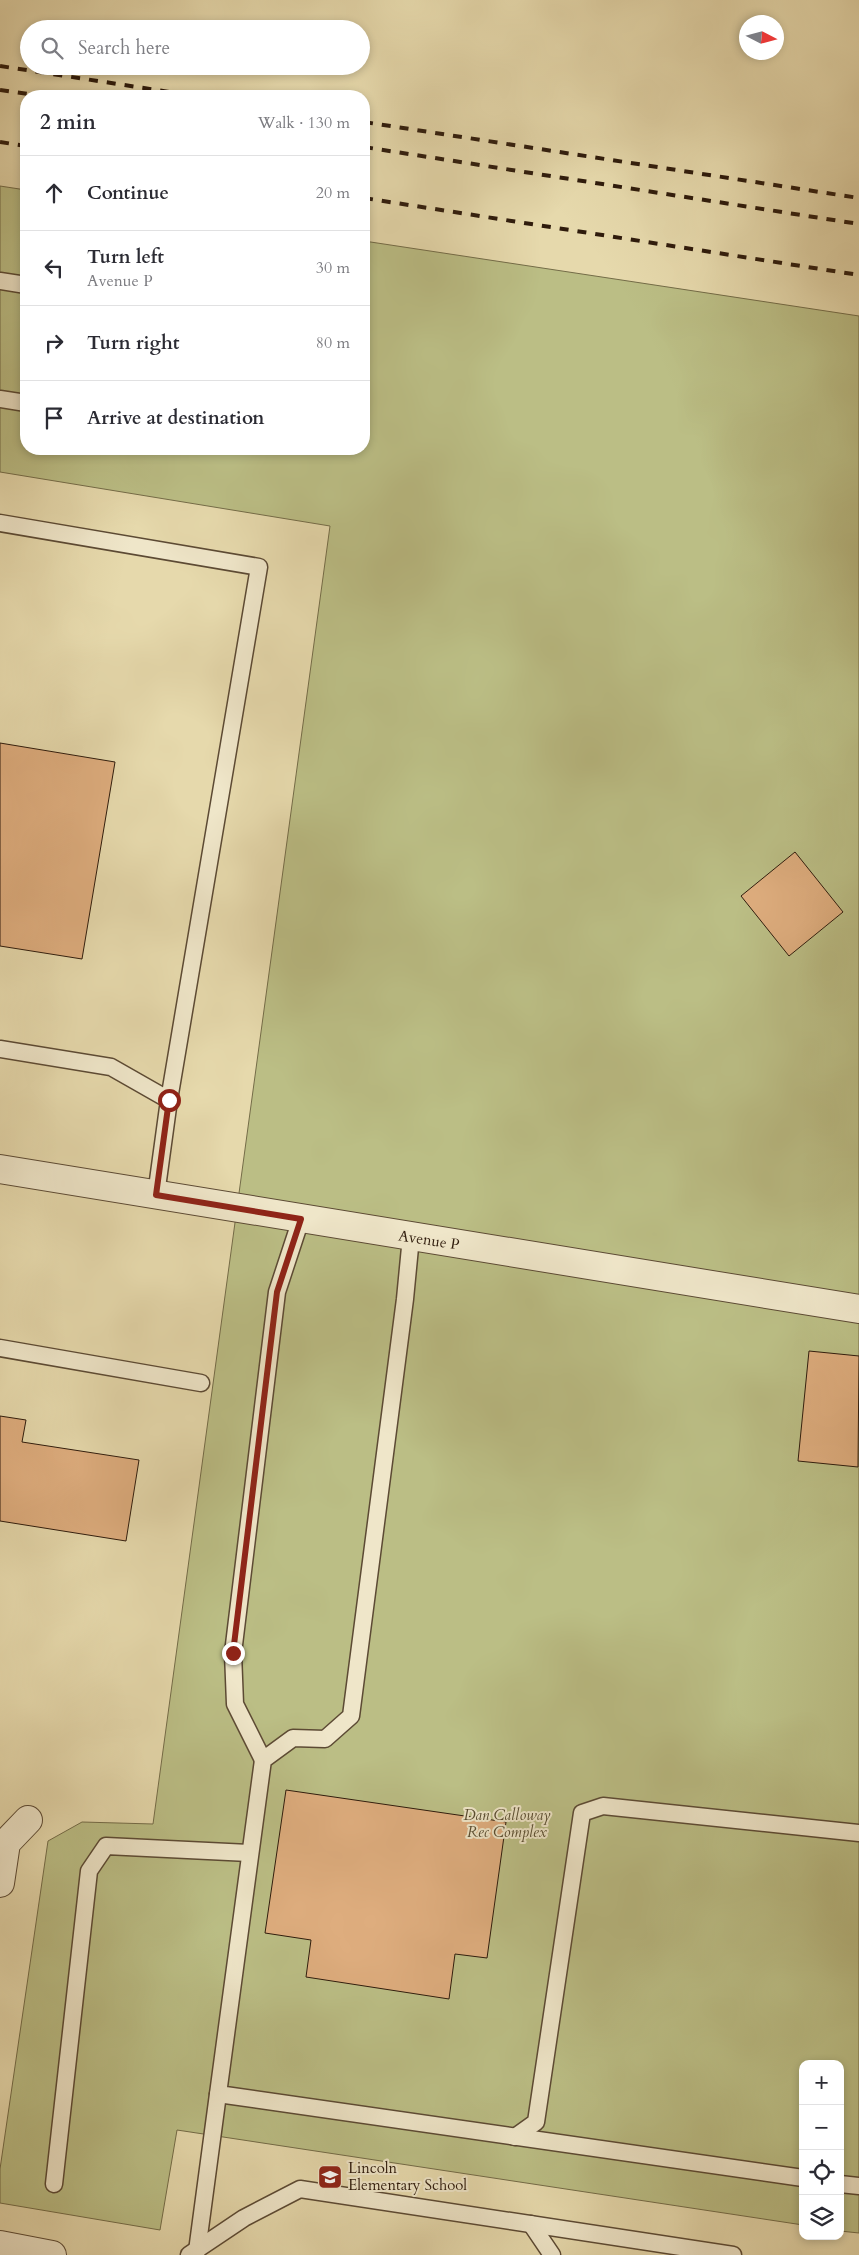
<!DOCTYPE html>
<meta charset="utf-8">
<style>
body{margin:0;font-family:Cardo,serif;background:#f2f2f3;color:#2b2b33}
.controls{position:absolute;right:15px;bottom:15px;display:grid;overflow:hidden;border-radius:10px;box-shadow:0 2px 8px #0003}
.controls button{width:45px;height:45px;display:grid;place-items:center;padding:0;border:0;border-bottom:1px solid #e1e1e2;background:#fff;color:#2b2b33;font:25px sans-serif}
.compass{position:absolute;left:739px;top:15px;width:45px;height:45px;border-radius:50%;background:#fff;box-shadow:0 2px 8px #0003;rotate:96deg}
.stop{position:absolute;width:15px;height:15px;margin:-11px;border:4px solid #8f2418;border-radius:50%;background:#fff}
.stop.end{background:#8f2418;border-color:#fff;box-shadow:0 1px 5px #0008}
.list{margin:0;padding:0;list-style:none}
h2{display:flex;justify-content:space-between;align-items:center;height:65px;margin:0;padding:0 20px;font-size:21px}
h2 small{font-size:16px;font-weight:400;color:#7c7c81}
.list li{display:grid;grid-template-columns:32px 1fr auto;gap:15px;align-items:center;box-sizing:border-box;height:75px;padding:0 20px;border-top:1px solid #e1e1e2}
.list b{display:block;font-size:19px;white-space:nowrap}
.list p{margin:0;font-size:16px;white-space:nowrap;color:#7c7c81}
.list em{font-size:16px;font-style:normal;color:#7c7c81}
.icon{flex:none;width:28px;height:28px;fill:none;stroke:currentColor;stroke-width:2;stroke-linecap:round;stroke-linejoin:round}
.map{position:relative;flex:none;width:859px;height:2255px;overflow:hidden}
.search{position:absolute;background:#fff;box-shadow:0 2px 8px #0003;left:20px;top:20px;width:350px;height:55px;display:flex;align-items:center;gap:12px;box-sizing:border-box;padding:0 18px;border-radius:28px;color:#7c7c81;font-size:19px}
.panel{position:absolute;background:#fff;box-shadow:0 2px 8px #0003;left:20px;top:90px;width:350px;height:365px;border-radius:20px}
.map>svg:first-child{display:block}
.green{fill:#bbbe85;stroke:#746c48}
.building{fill:#dead7e;stroke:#2e1b0c}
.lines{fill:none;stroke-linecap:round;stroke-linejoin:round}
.service-casing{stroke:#5c4a34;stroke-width:19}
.minor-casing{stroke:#5c4a34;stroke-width:30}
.service{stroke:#efe6c9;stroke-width:16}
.minor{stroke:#efe6c9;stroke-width:28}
.rail{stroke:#2e1b0c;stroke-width:4;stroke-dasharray:9 9;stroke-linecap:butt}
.route{stroke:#8f2418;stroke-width:6}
.labels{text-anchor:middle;stroke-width:4;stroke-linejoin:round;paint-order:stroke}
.street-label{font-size:15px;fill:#2e1b0c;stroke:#efe6c9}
.park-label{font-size:15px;font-style:italic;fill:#584c30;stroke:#efe6c9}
.poi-label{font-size:15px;fill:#2e1b0c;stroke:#efe6c9;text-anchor:start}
</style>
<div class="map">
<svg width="859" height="2255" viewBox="0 0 859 2255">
<rect width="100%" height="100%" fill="#e6d9ac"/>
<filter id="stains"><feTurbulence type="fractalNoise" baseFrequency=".004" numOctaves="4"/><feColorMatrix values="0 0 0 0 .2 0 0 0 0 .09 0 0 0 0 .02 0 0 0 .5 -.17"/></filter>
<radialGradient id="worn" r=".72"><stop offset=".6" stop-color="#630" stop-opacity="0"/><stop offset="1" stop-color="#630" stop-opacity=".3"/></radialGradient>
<path class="green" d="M 0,186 L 26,190 L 26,449 L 364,449 L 364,241 L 859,316 L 859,2233 L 840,2231 L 840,2064 L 803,2064 L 803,2225 L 177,2130 L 160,2230 L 0,2203 L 0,2169 L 48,1841 L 82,1822 L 153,1824 L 330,526 L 0,472 Z"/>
<g class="building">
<path d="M 0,743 L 115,762 L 82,959 L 0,946 Z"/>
<path d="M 795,852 L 843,912 L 789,956 L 741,896 Z"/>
<path d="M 809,1351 L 859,1356 L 858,1467 L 798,1461 Z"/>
<path d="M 0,1416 L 26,1420 L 22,1442 L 139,1460 L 126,1541 L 0,1521 Z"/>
<path d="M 286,1790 L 506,1822 L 487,1958 L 455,1954 L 449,1999 L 306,1977 L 311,1940 L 265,1933 Z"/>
</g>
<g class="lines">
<defs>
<g id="service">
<path d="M 0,281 L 26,285"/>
<path d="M 0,399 L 26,403"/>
<path d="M 0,523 L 259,567 L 169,1100"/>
<path d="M 0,1049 L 111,1067 L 169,1100 L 156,1195"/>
<path d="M 411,1237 L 405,1299 L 351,1716 L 325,1739 L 293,1738 L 263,1760 L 218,2094 L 803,2178"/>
<path d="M 0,1348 L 201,1383"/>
<path d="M 263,1760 L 235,1704 L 233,1653 L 277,1292 L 301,1219"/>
<path d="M 515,2137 L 536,2122 L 582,1813 L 603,1806 L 859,1833"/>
<path d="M 54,2184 L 89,1871 L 106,1846 L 249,1853"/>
<path d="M 840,2184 L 859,2186"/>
<path d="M 531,2224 L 552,2255"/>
<path d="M 197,2251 L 218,2094"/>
<path d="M 189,2255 L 244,2218 L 300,2189 L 733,2255"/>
</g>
<g id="minor">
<path d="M 0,1169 L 859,1309"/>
<path d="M 0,1883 L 6,1843 L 28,1820"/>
<path d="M 0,2245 L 52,2255"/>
</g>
</defs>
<use href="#service" class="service-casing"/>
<use href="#minor" class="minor-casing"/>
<use href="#service" class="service"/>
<use href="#minor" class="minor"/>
<g class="rail">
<path d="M 0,66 L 196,96"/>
<path d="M 0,90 L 42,96"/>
<path d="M 364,122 L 859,198"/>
<path d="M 0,142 L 26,146"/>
<path d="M 364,147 L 859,224"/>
<path d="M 364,198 L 859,275"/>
</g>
</g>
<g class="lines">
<path class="route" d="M 169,1100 L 156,1195 L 301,1219 L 277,1292 L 233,1653"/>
</g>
<defs>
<symbol id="school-square" viewBox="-11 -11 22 22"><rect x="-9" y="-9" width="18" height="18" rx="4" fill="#8f2418" stroke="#efe6c9"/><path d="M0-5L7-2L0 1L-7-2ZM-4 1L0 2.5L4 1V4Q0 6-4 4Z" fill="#fff"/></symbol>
</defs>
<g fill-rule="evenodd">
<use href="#school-square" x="316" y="2163" width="28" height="28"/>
</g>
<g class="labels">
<g class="street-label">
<text transform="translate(429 1240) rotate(9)" y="5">Avenue P</text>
</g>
<g class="park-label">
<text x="507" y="1820">Dan Calloway<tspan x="507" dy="17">Rec Complex</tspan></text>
</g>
<g class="poi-label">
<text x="348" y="2173">Lincoln<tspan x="348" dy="17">Elementary School</tspan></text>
</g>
</g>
<rect width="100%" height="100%" filter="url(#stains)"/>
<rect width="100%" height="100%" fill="url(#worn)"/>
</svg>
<div class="controls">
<button>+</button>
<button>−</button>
<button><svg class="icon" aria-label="locate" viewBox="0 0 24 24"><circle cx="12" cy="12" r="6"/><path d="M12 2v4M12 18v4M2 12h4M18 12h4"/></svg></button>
<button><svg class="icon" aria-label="layers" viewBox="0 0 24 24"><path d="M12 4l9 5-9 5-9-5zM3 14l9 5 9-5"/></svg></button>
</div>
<svg class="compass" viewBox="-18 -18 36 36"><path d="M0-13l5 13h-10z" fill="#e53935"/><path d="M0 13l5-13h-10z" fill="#7c7c81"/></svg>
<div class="stop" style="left:169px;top:1100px"></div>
<div class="stop end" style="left:233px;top:1653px"></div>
<div class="search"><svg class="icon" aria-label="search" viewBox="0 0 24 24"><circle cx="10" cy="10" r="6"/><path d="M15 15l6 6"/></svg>Search here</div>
<section class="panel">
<h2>2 min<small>Walk · 130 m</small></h2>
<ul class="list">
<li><svg class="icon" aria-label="ahead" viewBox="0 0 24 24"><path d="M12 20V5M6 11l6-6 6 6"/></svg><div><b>Continue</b></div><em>20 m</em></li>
<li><svg class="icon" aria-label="left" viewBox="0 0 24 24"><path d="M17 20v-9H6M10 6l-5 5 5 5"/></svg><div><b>Turn left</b><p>Avenue P</p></div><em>30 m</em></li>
<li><svg class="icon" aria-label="right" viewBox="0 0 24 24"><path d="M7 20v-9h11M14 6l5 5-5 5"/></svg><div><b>Turn right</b></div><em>80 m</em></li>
<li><svg class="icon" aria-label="arrive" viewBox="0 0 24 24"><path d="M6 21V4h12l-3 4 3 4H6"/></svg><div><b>Arrive at destination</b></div></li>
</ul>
</section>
</div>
